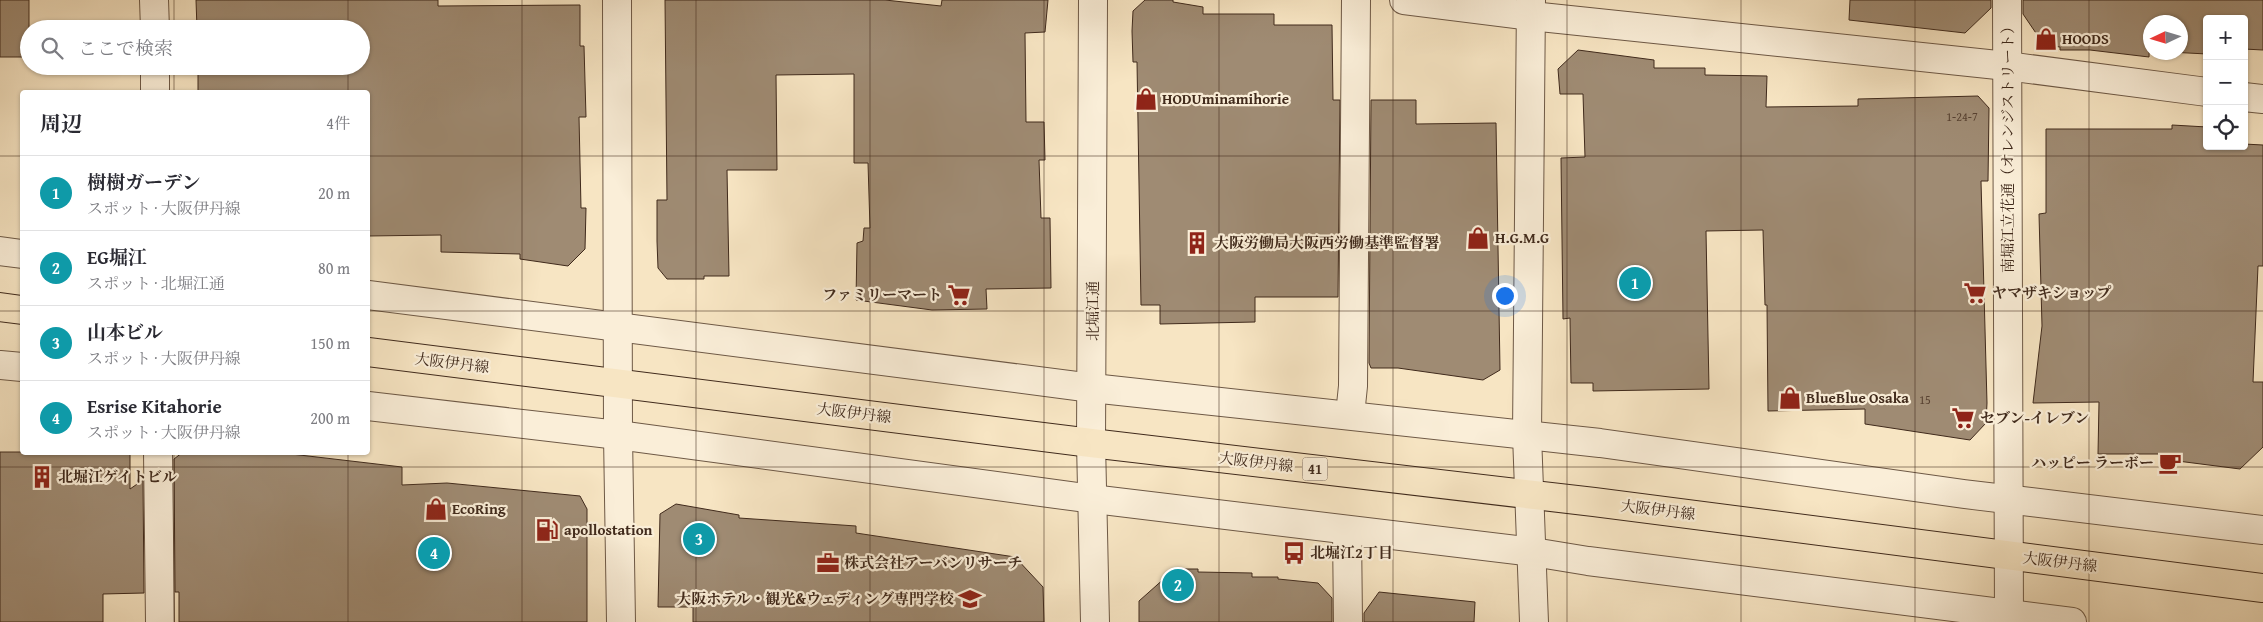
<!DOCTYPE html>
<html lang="ja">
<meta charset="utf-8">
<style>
body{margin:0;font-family:"Gentium Book Plus","Noto Serif JP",serif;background:#f7f7f7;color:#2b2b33}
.controls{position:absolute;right:15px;top:15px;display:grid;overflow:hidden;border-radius:5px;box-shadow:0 1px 4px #0004}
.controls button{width:45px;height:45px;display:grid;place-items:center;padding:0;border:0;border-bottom:1px solid #e1e1e2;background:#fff;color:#2b2b33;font:25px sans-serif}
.compass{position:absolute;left:2143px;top:15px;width:45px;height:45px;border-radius:50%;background:#fff;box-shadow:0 1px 4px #0004;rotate:266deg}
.you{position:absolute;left:1504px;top:295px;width:18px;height:18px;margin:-12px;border:4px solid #fff;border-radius:50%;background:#1a73e8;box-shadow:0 0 0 8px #1a73e833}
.badge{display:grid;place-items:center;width:32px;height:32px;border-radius:50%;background:#8f2418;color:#fff;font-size:16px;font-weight:700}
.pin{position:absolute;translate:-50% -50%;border:2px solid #fff;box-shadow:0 1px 5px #0006}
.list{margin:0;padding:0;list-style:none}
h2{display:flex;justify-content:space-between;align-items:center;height:65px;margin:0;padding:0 20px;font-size:21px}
h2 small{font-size:16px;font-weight:400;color:#7c7c81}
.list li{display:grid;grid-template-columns:32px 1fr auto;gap:15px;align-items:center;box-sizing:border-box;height:75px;padding:0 20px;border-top:1px solid #e1e1e2}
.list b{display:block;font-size:19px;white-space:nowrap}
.list p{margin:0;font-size:16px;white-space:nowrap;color:#7c7c81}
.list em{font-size:16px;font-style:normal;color:#7c7c81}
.icon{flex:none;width:28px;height:28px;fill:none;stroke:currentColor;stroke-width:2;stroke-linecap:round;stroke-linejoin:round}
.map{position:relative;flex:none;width:2263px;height:622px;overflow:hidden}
.search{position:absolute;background:#fff;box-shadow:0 1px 4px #0004;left:20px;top:20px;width:350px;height:55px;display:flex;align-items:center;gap:12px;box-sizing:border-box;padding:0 18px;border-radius:28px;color:#7c7c81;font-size:19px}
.panel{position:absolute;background:#fff;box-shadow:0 1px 4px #0004;left:20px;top:90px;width:350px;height:365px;border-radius:5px}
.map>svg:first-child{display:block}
.building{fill:#9f8b73;stroke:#402a1c}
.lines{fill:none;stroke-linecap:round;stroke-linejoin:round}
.minor-casing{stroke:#6e5946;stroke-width:30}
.major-casing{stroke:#402a1c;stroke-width:30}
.minor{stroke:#faeed8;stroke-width:28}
.major{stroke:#f7e5c3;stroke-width:28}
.grid{fill:none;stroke:#402a1c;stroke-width:1;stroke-opacity:0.55}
.labels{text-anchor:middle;stroke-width:4.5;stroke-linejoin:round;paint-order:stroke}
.number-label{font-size:12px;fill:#584232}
.shield{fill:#faeed8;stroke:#786554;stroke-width:1}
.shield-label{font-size:14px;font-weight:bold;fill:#402a1c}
.poi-label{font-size:15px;font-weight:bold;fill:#402a1c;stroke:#faeed8;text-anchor:start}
.street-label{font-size:15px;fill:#402a1c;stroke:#faeed8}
</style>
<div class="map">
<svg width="2263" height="622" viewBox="0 0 2263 622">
<rect width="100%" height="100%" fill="#f7e5c3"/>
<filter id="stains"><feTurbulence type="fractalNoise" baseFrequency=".004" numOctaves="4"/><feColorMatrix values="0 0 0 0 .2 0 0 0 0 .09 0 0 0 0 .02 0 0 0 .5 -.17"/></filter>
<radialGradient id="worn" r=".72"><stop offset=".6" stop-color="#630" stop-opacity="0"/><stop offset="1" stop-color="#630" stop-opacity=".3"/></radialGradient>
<g class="building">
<rect x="0" y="0" width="29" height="57"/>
<path d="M 196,0 L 438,0 L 438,6 L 580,5 L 580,46 L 584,46 L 586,117 L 579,117 L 581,208 L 586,208 L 585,249 L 568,266 L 520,259 L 520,254 L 441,252 L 441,235 L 368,236 L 368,92 L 198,92 L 198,66 L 361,66 L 361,29 L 197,29 Z"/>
<path d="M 665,0 L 885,0 L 941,6 L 942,0 L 1048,0 L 1045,32 L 1025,33 L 1026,122 L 1044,122 L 1045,160 L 1039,160 L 1041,218 L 1050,218 L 1051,288 L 986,289 L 987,309 L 932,310 L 856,300 L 857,243 L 863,241 L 864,228 L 870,228 L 868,163 L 854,163 L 854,74 L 776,75 L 777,170 L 727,170 L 729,276 L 704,276 L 704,279 L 667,279 L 658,268 L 657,241 L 657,200 L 667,200 Z"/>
<path d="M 1145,0 L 1173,0 L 1173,2 L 1203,7 L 1203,14 L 1274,14 L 1274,25 L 1332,25 L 1333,100 L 1340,100 L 1338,297 L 1255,297 L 1255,322 L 1160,324 L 1160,305 L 1141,305 L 1137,62 L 1133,62 L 1132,31 L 1133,11 Z"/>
<path d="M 1850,0 L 1991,0 L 1991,8 L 1965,33 L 1849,20 Z"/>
<path d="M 2023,0 L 2263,0 L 2263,50 L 2244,49 L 2244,19 L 2207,19 L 2207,54 L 2169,52 L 2180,52 L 2180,22 L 2150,22 L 2149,57 L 2090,50 L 2060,50 L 2060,47 L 2044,45 L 2023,14 Z"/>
<path d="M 1578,50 L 1654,60 L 1654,68 L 1705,68 L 1705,75 L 1767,76 L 1766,107 L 1858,106 L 1858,99 L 1978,96 L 1989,108 L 1988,181 L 1981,181 L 1987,403 L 1986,423 L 1970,440 L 1865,424 L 1865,409 L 1768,411 L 1767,305 L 1765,305 L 1763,230 L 1706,231 L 1709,389 L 1593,391 L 1593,383 L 1571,383 L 1570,318 L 1563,319 L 1561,158 L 1585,157 L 1583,94 L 1560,94 L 1558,69 Z"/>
<path d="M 1371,100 L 1416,100 L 1416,124 L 1496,123 L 1500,370 L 1483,380 L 1398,368 L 1371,368 L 1369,363 Z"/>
<path d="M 2172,125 L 2207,127 L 2207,146 L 2244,146 L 2244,144 L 2263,145 L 2263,266 L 2258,266 L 2253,382 L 2263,382 L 2263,447 L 2240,469 L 2162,459 L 2162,454 L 2098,454 L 2099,402 L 2033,403 L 2042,326 L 2039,214 L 2046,213 L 2046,129 L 2172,129 Z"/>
<path d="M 0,452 L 130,452 L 130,489 L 143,480 L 144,593 L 103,594 L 103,622 L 0,622 Z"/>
<path d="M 183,452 L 274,452 L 402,467 L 402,485 L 447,483 L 580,496 L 587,509 L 587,622 L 179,622 L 179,592 L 175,592 L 174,459 Z"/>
<path d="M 676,504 L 739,515 L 739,518 L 856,526 L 856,533 L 1015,557 L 1043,587 L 1044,622 L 693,622 L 693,607 L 658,607 L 660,514 Z"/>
<path d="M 1175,569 L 1198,569 L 1198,572 L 1252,573 L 1252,577 L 1278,577 L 1278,579 L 1318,583 L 1332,598 L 1332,622 L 1139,622 L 1139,601 Z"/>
<path d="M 1379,592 L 1475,602 L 1474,622 L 1364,622 L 1364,613 Z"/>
</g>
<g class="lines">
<defs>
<g id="minor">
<path d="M 154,0 L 155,29"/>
<path d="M 617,0 L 618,435 L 621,622"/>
<path d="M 1093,0 L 1091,443 L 1095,622"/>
<path d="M 1404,0 L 1531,16 L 2007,66 L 2207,92"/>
<path d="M 1531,0 L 1527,435 L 1534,622"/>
<path d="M 2007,0 L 2009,622"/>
<path d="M 155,66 L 155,92"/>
<path d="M 2244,97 L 2263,99"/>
<path d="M 0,251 L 22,254"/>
<path d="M 368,295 L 1092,388 L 1600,443 L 1964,494 L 2263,530"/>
<path d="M 0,365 L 22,367"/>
<path d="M 368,406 L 618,435 L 1093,499 L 1533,552 L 1588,561 L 2072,622"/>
<path d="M 1350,415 L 1353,386 L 1356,0"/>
<path d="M 158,452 L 160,622"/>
<path d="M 1347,531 L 1348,622"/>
</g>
<g id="major">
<path d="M 0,307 L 22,310"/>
<path d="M 368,352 L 1091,443 L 1594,502 L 2263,588"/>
</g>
</defs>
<use href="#minor" class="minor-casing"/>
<use href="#major" class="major-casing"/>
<use href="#minor" class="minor"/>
<use href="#major" class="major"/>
</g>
<path class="grid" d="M 174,0 L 174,29M 348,0 L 348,29M 522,0 L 522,622M 696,0 L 696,622M 870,0 L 870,622M 1044,0 L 1044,622M 1219,0 L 1219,622M 1393,0 L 1393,622M 1567,0 L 1567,622M 1741,0 L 1741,622M 1915,0 L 1915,622M 2089,0 L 2089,622M 174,66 L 174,92M 348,66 L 348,92M 0,156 L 22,156M 368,156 L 2263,156M 0,311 L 22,311M 368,311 L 2263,311M 174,452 L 174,622M 348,452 L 348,622M 0,467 L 2263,467"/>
<defs>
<symbol id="shop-bare" viewBox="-9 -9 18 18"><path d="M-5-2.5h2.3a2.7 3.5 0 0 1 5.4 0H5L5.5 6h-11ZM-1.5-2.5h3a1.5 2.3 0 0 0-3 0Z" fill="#8f2418" stroke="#faeed8" stroke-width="2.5" paint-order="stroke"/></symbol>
<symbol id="building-bare" viewBox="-9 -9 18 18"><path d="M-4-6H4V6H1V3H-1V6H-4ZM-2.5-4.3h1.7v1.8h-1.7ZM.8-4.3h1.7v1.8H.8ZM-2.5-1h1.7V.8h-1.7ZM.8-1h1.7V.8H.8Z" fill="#8f2418" stroke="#faeed8" stroke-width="2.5" paint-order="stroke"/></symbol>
<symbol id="supermarket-bare" viewBox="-9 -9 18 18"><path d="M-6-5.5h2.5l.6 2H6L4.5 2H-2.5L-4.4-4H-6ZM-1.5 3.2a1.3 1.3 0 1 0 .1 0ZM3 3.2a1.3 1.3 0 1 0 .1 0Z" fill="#8f2418" stroke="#faeed8" stroke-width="2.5" paint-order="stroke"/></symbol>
<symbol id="cafe-bare" viewBox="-9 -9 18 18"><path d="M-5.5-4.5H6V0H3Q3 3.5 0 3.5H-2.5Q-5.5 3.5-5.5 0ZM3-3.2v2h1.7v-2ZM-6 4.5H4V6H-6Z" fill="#8f2418" stroke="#faeed8" stroke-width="2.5" paint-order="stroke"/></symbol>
<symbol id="fuel-bare" viewBox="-9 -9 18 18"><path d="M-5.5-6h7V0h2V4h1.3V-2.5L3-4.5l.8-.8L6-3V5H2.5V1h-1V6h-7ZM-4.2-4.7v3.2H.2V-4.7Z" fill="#8f2418" stroke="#faeed8" stroke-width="2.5" paint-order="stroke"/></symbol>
<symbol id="bus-bare" viewBox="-9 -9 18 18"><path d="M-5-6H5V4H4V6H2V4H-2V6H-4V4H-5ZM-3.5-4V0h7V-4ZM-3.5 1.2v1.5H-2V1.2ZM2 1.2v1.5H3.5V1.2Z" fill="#8f2418" stroke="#faeed8" stroke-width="2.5" paint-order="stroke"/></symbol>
<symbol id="office-bare" viewBox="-9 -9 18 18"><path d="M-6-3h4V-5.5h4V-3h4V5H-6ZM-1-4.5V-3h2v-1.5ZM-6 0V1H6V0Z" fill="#8f2418" stroke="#faeed8" stroke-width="2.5" paint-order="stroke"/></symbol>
<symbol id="university-bare" viewBox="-9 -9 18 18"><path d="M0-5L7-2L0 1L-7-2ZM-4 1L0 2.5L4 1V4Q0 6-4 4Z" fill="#8f2418" stroke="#faeed8" stroke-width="2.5" paint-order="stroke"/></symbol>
</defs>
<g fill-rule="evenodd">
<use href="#shop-bare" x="2030" y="23" width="32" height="32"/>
<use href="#shop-bare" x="1130" y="83" width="32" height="32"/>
<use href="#shop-bare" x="1462" y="222" width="32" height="32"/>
<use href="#building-bare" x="1181" y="227" width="32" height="32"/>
<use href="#supermarket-bare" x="1959" y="277" width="32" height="32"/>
<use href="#supermarket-bare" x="943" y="279" width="32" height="32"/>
<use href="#shop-bare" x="1774" y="382" width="32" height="32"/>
<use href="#supermarket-bare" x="1947" y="402" width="32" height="32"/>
<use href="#cafe-bare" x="2154" y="447" width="32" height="32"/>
<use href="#building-bare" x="26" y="461" width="32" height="32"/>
<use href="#shop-bare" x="420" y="493" width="32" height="32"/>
<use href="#fuel-bare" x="531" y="514" width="32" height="32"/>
<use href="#bus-bare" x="1278" y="537" width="32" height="32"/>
<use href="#office-bare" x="812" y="547" width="32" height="32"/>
<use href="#university-bare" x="954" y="583" width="32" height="32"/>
</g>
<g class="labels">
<g class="number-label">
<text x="1962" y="121">1-24-7</text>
<text x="1925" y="404">15</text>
</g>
<rect class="shield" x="1302.5" y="457.5" width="25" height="23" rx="4"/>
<g class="shield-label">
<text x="1315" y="474">41</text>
</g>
<g class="poi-label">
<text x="2062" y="44">HOODS</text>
<text x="1162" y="104">HODUminamihorie</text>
<text x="1495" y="243">H.G.M.G</text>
<text x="1214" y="248">大阪労働局大阪西労働基準監督署</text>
<text x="1992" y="298">ヤマザキショップ</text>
<text x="942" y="300" text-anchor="end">ファミリーマート</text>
<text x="1806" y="403">BlueBlue Osaka</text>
<text x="1980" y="423">セブン-イレブン</text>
<text x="2154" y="468" text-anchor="end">ハッピー ラーボー</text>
<text x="58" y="482">北堀江ゲイトビル</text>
<text x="452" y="514">EcoRing</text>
<text x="564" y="535">apollostation</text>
<text x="1310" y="558">北堀江2丁目</text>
<text x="844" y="568">株式会社アーバンリサーチ</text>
<text x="954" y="604" text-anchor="end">大阪ホテル・観光&amp;ウェディング専門学校</text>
</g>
<g class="street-label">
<text transform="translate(2008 146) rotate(-90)" y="5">南堀江立花通（オレンジストリート）</text>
<text transform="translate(1093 311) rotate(-90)" y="5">北堀江通</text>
<text transform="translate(452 363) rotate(7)" y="5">大阪伊丹線</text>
<text transform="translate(854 413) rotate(7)" y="5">大阪伊丹線</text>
<text transform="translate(1256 462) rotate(7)" y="5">大阪伊丹線</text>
<text transform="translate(1658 510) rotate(7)" y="5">大阪伊丹線</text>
<text transform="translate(2060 562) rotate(7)" y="5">大阪伊丹線</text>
</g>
</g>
<rect width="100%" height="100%" filter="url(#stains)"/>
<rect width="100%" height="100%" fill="url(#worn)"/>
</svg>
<div class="controls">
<button>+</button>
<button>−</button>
<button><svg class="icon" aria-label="locate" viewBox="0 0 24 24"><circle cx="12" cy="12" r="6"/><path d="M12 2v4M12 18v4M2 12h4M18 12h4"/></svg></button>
</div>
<svg class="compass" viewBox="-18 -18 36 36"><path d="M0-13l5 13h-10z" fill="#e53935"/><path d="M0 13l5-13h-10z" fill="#7c7c81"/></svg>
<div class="you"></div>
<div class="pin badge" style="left:1635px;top:283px;background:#0f9aa8">1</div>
<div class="pin badge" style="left:1178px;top:585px;background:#0f9aa8">2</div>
<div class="pin badge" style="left:699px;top:539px;background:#0f9aa8">3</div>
<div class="pin badge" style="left:434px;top:553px;background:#0f9aa8">4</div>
<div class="search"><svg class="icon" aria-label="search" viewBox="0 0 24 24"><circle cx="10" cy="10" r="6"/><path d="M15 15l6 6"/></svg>ここで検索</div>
<section class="panel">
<h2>周辺<small>4件</small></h2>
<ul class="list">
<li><span class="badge" style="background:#0f9aa8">1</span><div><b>樹樹ガーデン</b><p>スポット · 大阪伊丹線</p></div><em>20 m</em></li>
<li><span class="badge" style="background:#0f9aa8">2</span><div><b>EG堀江</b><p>スポット · 北堀江通</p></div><em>80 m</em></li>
<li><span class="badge" style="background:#0f9aa8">3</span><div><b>山本ビル</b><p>スポット · 大阪伊丹線</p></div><em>150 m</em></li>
<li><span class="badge" style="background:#0f9aa8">4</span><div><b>Esrise Kitahorie</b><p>スポット · 大阪伊丹線</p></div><em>200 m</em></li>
</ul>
</section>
</div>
